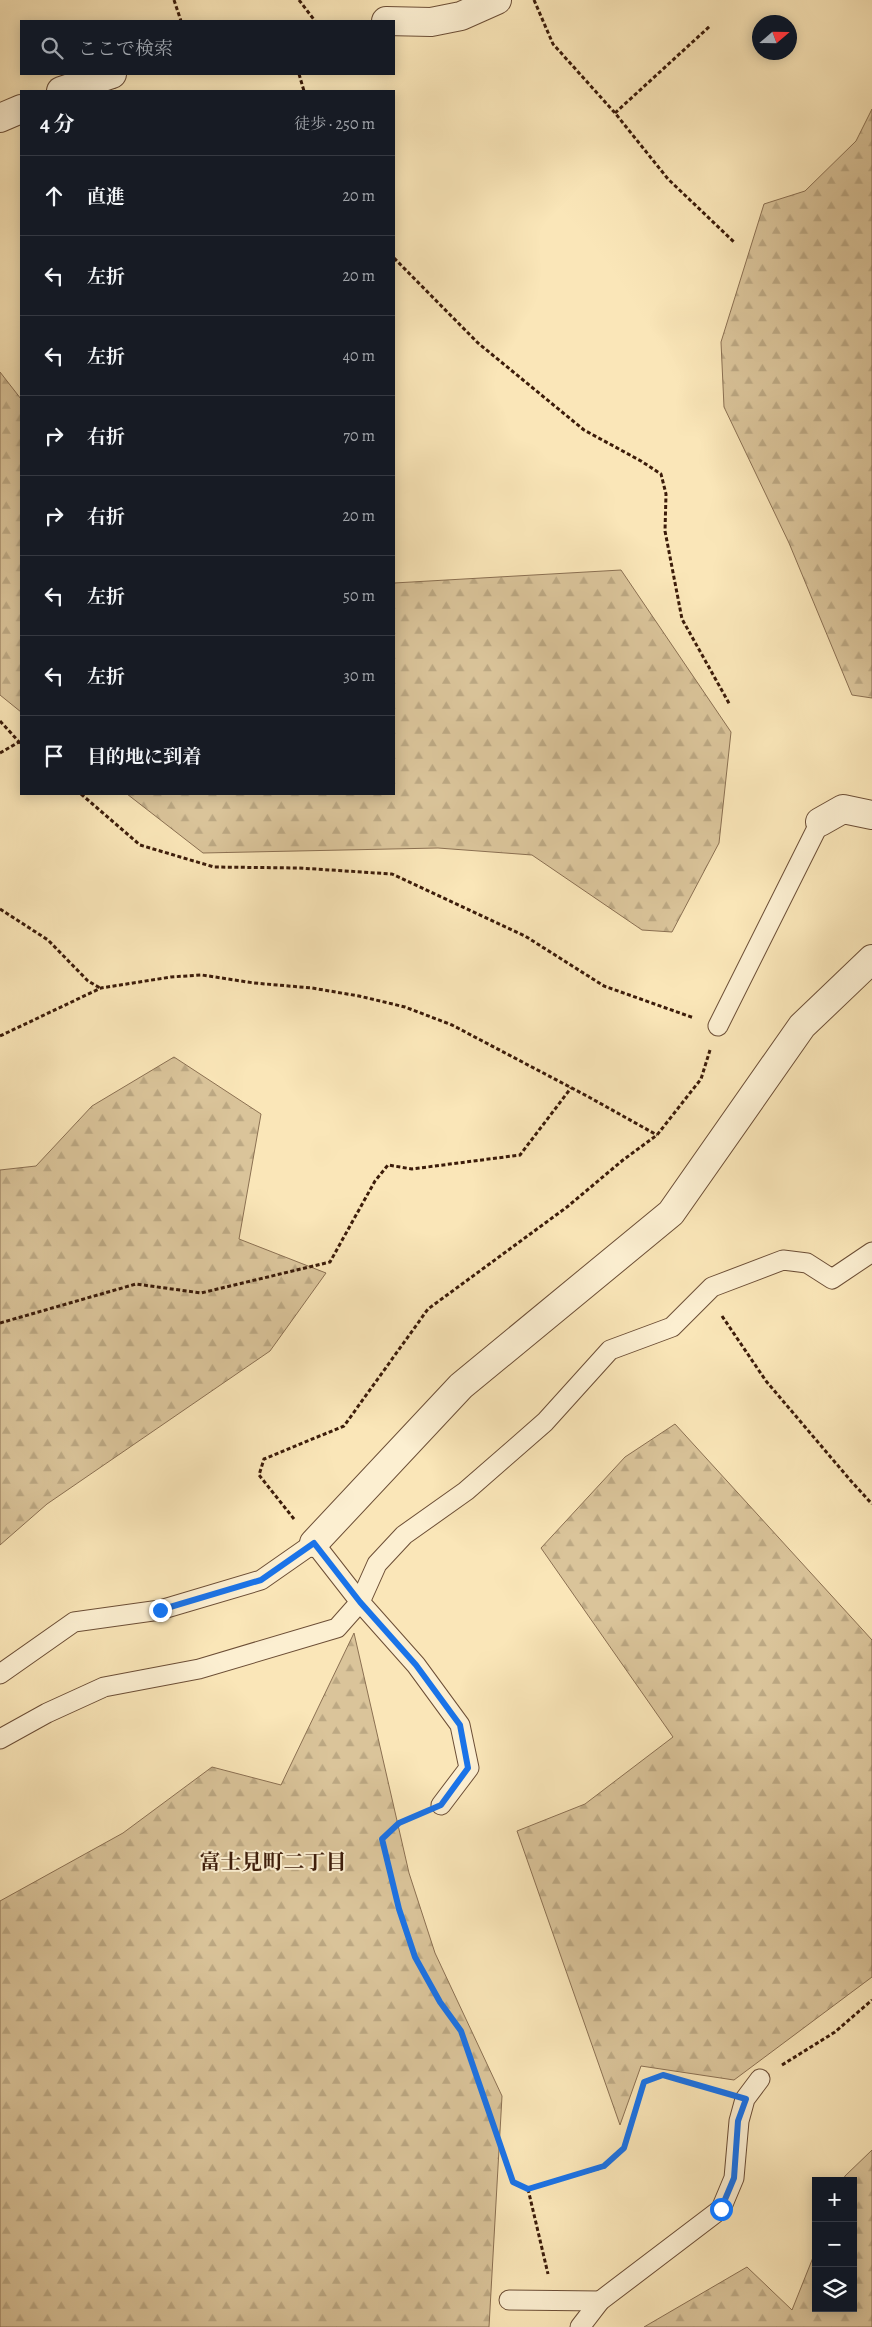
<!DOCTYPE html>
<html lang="ja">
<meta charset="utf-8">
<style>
body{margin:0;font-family:Alegreya,"Noto Serif JP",serif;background:#242831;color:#f1f3f6}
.controls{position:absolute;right:15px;bottom:15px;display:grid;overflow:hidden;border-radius:0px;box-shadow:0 2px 12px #0003}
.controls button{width:45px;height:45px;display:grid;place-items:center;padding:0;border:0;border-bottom:1px solid #363941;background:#171b24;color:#f1f3f6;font:25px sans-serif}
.compass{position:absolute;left:752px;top:15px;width:45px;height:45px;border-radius:50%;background:#171b24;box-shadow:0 2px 12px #0003;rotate:70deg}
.stop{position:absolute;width:15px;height:15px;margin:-11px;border:4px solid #1a73e8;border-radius:50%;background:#fff}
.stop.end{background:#1a73e8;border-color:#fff;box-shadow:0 1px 5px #0008}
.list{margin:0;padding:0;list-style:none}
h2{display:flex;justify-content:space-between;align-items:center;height:65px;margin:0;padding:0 20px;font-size:21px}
h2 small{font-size:16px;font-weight:400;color:#9ea1a6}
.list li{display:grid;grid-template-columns:32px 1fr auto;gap:15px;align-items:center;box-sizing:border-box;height:80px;padding:0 20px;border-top:1px solid #363941}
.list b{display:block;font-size:19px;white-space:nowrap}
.list em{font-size:16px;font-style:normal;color:#9ea1a6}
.icon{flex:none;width:28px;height:28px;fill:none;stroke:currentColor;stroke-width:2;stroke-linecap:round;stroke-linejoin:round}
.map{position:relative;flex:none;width:872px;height:2327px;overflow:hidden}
.search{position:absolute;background:#171b24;box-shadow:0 2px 12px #0003;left:20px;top:20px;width:375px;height:55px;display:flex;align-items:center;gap:12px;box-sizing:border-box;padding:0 18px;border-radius:0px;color:#9ea1a6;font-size:19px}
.panel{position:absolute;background:#171b24;box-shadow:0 2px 12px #0003;left:20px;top:90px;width:375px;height:705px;border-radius:0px}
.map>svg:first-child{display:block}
.forest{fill:url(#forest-firs);stroke:#8b7052}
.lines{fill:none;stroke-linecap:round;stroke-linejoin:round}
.service-casing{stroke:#6c4e36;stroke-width:21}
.minor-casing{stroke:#6c4e36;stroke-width:30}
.path{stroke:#3c1c0a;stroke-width:3;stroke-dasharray:4 2.5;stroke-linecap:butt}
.service{stroke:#fcefd1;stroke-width:19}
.minor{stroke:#fcefd1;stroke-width:28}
.route{stroke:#1a73e8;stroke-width:6}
.labels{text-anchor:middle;stroke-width:4;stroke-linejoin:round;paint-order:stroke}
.neighbourhood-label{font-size:21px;font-weight:bold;fill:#3c1c0a;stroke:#fcefd1}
</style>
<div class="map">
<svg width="872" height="2327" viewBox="0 0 872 2327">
<defs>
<pattern id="forest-firs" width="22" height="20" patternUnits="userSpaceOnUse" patternTransform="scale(1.25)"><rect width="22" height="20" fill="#dac49a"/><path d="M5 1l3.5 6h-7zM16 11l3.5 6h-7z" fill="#bca883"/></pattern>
</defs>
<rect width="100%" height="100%" fill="#fae6b8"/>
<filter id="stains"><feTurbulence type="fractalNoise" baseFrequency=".004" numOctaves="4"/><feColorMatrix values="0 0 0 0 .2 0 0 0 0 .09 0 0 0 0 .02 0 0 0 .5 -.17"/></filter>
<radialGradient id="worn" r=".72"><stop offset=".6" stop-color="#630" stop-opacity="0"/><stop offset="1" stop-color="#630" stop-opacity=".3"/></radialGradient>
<g class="forest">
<path d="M 872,109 L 872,698 L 852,695 L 789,543 L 724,407 L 721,342 L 764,204 L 805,191 L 856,141 Z"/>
<path d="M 0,372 L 21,399 L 21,712 L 0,695 Z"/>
<path d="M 621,570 L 731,732 L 719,843 L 672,932 L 642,930 L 532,855 L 438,848 L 203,853 L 127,794 L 394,794 L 394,583 Z"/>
<path d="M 174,1057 L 261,1114 L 239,1239 L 326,1273 L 270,1351 L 47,1504 L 0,1545 L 0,1170 L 36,1166 L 92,1106 Z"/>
<path d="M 675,1424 L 872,1640 L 872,1977 L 734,2080 L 641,2066 L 620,2125 L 517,1831 L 585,1804 L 673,1737 L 541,1548 L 625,1457 Z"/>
<path d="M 354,1633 L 409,1873 L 435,1953 L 502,2096 L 489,2327 L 0,2327 L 0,1901 L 123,1833 L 212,1767 L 281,1785 Z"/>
<path d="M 872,2150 L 872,2327 L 644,2327 L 747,2267 L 792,2310 L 816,2250 L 816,2308 L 853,2308 L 853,2181 L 843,2181 L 845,2176 Z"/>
</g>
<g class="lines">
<defs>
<g id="service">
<path d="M 718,1026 L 820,822"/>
<path d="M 0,1674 L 74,1622 L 160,1610 L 261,1580 L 314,1543 L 360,1602 L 337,1628 L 199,1669 L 104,1687 L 47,1713 L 0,1739"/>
<path d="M 441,1805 L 469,1768 L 460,1725 L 416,1665 L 360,1602 L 377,1564 L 404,1535 L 466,1491 L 545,1422 L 610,1350 L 672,1327 L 712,1287 L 783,1260 L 807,1263 L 832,1279 L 872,1252"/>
<path d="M 509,2300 L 600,2301"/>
<path d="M 580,2327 L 600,2301 L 721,2209 L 734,2178 L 739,2121 L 745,2099 L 760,2079"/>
</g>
<g id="minor">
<path d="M 386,21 L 431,22 L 461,16 L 497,0"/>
<path d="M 61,91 L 112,74"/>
<path d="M 0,118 L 21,109"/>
<path d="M 820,822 L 843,809 L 872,815"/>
<path d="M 314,1543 L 461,1386 L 671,1213 L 802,1026 L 872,959"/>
</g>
</defs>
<use href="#service" class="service-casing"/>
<use href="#minor" class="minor-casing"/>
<g class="path">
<path d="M 174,0 L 181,21"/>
<path d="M 299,0 L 315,21"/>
<path d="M 534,0 L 553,44 L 615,113 L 668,179 L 735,243"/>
<path d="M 299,74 L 304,91"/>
<path d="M 615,113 L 710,26"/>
<path d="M 394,258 L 478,343 L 584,430 L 641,461 L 661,474 L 666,494 L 665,531 L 682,619 L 730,705"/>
<path d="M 0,721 L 21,744"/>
<path d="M 0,753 L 19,742"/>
<path d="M 81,794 L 140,845 L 214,867 L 299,868 L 392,874 L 525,936 L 604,986 L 694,1018"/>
<path d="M 0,909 L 48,940 L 88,981 L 100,988"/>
<path d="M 0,1036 L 101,988 L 171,977 L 202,975 L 254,983 L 312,988 L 359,996 L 405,1007 L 452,1025 L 587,1096 L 657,1135"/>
<path d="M 722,1316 L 766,1381 L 851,1481 L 872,1504"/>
<path d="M 0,1323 L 136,1284 L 201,1293 L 330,1262 L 375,1181 L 388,1165 L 412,1169 L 520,1155 L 571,1088"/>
<path d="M 294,1519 L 259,1475 L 264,1459 L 344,1426 L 428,1309 L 567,1207 L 623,1160 L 657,1135 L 701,1079 L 710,1050"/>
<path d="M 417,1815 L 399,1823 L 382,1839 L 399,1909 L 415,1957 L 440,2003 L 461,2031 L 513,2182 L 528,2189 L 604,2167 L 624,2148 L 644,2082 L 663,2075 L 720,2092"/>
<path d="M 782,2065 L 835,2032 L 872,2000"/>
<path d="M 528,2189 L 548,2274"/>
</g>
<use href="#service" class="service"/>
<use href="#minor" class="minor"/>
</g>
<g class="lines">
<path class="route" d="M 160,1610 L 261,1580 L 314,1543 L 360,1602 L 416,1665 L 460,1725 L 468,1768 L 441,1805 L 399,1823 L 382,1839 L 399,1909 L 415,1957 L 440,2002 L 461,2031 L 513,2182 L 528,2189 L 604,2166 L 624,2148 L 644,2082 L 663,2075 L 746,2099 L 738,2121 L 734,2178 L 721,2209"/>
</g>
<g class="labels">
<g class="neighbourhood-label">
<text x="273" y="1869">富士見町二丁目</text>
</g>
</g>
<rect width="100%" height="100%" filter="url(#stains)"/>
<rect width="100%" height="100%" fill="url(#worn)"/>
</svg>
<div class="controls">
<button>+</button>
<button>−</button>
<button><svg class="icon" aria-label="layers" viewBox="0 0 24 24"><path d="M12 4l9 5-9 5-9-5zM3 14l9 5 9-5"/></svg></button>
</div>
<svg class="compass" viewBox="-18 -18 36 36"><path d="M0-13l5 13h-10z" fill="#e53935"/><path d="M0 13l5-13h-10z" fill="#9ea1a6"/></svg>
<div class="stop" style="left:721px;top:2209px"></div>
<div class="stop end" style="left:160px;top:1610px"></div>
<div class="search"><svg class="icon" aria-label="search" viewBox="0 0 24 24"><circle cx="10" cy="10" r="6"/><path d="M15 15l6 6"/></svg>ここで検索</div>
<section class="panel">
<h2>4 分<small>徒歩 · 250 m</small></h2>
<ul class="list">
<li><svg class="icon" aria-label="ahead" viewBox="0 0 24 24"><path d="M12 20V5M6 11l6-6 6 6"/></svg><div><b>直進</b></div><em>20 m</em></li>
<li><svg class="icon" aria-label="left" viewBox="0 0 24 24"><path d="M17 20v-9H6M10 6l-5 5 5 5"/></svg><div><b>左折</b></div><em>20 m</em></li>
<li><svg class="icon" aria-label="left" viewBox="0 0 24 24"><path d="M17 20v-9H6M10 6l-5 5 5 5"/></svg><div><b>左折</b></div><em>40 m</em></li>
<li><svg class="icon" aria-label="right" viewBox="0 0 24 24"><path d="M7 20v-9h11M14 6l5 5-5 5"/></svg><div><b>右折</b></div><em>70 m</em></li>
<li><svg class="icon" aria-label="right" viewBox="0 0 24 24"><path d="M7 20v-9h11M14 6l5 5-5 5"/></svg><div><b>右折</b></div><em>20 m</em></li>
<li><svg class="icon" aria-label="left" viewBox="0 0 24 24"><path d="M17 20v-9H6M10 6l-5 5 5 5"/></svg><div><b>左折</b></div><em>50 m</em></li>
<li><svg class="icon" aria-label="left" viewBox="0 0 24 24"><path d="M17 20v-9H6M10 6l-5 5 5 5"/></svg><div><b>左折</b></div><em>30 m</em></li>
<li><svg class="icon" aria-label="arrive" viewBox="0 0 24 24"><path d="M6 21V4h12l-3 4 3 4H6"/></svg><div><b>目的地に到着</b></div></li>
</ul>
</section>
</div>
